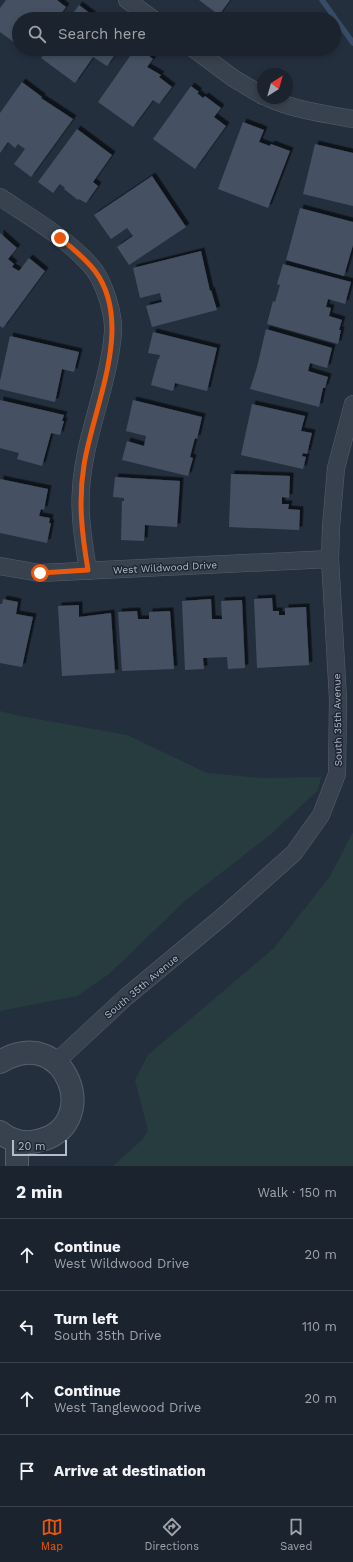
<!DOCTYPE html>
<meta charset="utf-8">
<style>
body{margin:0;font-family:"Work Sans",sans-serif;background:#282f3a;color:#f1f3f6}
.compass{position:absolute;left:257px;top:68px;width:36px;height:36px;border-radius:50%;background:#1b232e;box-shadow:0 2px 6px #0003;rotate:37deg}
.scale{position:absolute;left:12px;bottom:10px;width:55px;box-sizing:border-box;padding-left:4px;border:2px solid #b4bcc9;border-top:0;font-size:11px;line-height:14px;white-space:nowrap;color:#b4bcc9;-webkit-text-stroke:3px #1d2633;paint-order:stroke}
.stop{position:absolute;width:12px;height:12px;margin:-9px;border:3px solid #ea580c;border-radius:50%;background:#fff}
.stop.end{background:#ea580c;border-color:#fff;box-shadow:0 1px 4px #0008}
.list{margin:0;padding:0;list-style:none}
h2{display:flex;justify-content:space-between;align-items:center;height:52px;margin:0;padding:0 16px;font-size:17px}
h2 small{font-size:13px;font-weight:400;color:#a0a4aa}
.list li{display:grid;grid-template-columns:26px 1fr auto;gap:12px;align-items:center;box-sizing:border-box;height:72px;padding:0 16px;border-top:1px solid #39404a}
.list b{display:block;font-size:15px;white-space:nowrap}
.list p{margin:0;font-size:13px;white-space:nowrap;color:#a0a4aa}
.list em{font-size:13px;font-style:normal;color:#a0a4aa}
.icon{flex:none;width:22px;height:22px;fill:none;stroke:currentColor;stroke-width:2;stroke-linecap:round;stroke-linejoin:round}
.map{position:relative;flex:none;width:353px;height:1166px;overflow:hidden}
.search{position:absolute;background:#1b232e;box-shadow:0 2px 6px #0003;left:12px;right:12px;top:12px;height:44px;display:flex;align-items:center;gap:10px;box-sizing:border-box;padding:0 14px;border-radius:22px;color:#a0a4aa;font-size:15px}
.sheet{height:340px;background:#1b232e}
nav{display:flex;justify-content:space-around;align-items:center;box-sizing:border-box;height:56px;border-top:1px solid #39404a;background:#1b232e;font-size:11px;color:#a0a4aa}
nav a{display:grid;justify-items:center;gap:2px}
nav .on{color:#ea580c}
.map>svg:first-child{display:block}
.green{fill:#263c3f}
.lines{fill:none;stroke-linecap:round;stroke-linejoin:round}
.stream{stroke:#394c67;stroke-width:5.5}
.building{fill:#455162;filter:url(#shadow)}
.minor-casing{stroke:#565f6c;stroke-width:18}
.tertiary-casing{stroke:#565f6c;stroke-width:24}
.minor{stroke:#38414e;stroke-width:17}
.tertiary{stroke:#38414e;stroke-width:22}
.route{stroke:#ea580c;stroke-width:5}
.labels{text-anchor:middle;stroke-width:3;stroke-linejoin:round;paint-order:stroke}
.street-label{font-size:10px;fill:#b4bcc9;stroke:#1d2633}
</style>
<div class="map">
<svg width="353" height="1166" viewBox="0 0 353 1166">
<defs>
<filter id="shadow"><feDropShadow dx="3.5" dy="-3.5" stdDeviation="0" flood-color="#0009"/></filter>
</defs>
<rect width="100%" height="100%" fill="#242f3e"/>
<g class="green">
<path d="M 0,711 L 20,716 L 127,735 L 207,773 L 261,778 L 321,777 L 318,790 L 270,835 L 185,901 L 109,974 L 77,996 L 0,1011 Z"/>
<path d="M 353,832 L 353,1166 L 113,1166 L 142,1140 L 148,1131 L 135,1080 L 148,1055 L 274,948 L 330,876 Z"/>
</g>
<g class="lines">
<path class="stream" d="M 322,0 L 353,43"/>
</g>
<g class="building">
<path d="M 6,0 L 57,0 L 66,7 L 57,19 L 19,19 L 19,46 L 0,32 L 0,8 Z"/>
<path d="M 199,0 L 230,0 L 219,15 Z"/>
<path d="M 79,5 L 95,17 L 94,19 L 69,19 Z"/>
<path d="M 23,49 L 34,49 L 30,55 Z"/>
<path d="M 48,49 L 119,49 L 107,66 L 93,57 L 75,83 L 41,58 Z"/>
<path d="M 135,49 L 140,49 L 153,59 L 147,67 L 161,75 L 159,77 L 172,87 L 159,104 L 153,100 L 133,127 L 98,102 Z"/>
<path d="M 22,82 L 42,97 L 41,98 L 73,119 L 31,177 L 14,164 L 25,149 L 18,144 L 15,148 L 8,142 L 0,153 L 0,113 Z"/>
<path d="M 191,86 L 199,92 L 197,93 L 203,98 L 205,96 L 221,108 L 214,117 L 226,126 L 195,169 L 153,139 Z"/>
<path d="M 243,122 L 264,130 L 259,142 L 270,146 L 271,144 L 290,151 L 268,208 L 218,189 Z"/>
<path d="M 77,129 L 112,155 L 93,182 L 98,186 L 86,203 L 79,199 L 78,200 L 64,189 L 65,188 L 60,184 L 53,193 L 38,182 Z"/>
<path d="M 315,144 L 353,153 L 353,206 L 303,194 Z"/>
<path d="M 152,176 L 186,227 L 129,265 L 117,247 L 133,236 L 127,228 L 111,239 L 94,215 Z"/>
<path d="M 300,208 L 353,222 L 353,245 L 344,276 L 286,260 Z"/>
<path d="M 0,233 L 17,248 L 8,259 L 14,264 L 12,267 L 19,271 L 29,258 L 45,271 L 3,328 L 0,326 Z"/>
<path d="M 201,251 L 210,291 L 211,290 L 217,310 L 152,327 L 146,306 L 162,302 L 160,293 L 140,298 L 133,268 Z"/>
<path d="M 283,264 L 351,282 L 345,304 L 328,299 L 326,307 L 331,308 L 329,316 L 342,320 L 339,330 L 341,330 L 338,344 L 267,324 L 273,301 L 275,302 L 280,285 L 277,284 Z"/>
<path d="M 266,329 L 332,348 L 327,368 L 310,363 L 308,371 L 328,377 L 325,388 L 323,388 L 319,407 L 250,389 L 257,367 Z"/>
<path d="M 153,332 L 217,348 L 207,391 L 175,383 L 173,391 L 151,385 L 158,359 L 159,359 L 160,355 L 148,353 Z"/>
<path d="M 10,336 L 79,352 L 74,372 L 62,369 L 55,402 L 0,389 L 0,381 Z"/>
<path d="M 0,400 L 64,415 L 62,421 L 64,421 L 60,435 L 51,433 L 42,466 L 17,459 L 19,453 L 0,448 Z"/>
<path d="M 133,400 L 202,417 L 197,439 L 195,438 L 190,457 L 193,458 L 188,476 L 122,460 L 127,441 L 144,446 L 146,436 L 126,431 Z"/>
<path d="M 252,404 L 305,416 L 301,431 L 312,433 L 307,454 L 303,453 L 302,456 L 306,457 L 303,469 L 241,455 Z"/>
<path d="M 231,474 L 290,476 L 289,498 L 282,497 L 282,504 L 289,504 L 288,509 L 300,510 L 299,530 L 229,527 Z"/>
<path d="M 115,477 L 180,481 L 177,527 L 145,525 L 144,541 L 121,540 L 122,501 L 124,501 L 124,498 L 113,497 Z"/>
<path d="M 0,479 L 48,489 L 44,510 L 41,509 L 39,516 L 50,518 L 49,523 L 51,523 L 47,543 L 0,533 Z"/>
<path d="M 272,598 L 273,611 L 279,611 L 279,615 L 285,615 L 285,608 L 306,607 L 309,665 L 257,668 L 254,599 Z"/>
<path d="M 3,599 L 18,602 L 16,614 L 33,617 L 22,667 L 0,663 L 0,604 L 2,604 Z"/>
<path d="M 211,599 L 212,619 L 222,619 L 221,601 L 242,600 L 245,668 L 228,669 L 227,657 L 203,658 L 204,669 L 185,670 L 182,601 Z"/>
<path d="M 79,605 L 79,617 L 111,613 L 115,673 L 62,676 L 58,606 Z"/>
<path d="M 137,611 L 138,619 L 149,619 L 149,612 L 170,611 L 174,669 L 122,671 L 118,612 Z"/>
</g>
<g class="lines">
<defs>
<g id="minor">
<path d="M 127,0 L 153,19"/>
<path d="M 194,49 L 233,78 L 263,96"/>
<path d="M 268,98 C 295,110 324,114 353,119"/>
<path d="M 0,197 C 31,218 72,241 95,271 C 105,286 114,314 113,332 C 109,385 84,436 81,489 C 79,517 84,544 88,571"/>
<path d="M 0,566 L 40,573 L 330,559"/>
<path d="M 56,1062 L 126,997 L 221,918 L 294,853 L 321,815 L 337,774 L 338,699 L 330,559 L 331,527 L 336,468 L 353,404"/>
</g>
<g id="tertiary">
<path d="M 0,1062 C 67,1021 104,1128 37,1141 C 24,1144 11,1141 0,1132"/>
<path d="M 17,1141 L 17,1166"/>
</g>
</defs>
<use href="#minor" class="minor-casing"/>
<use href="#tertiary" class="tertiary-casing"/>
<use href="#minor" class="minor"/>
<use href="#tertiary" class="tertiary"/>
</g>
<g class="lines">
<path class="route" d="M 40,573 L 88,570 C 82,534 78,502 84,465 C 93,407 135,325 95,271 C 85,258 72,248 60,238"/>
</g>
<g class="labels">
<g class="street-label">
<text transform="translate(165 567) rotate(-3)" y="4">West Wildwood Drive</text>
<text transform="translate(337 720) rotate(-91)" y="4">South 35th Avenue</text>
<text transform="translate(141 986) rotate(-40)" y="4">South 35th Avenue</text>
</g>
</g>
</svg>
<svg class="compass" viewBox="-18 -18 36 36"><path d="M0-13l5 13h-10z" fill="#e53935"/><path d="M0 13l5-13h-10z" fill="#a0a4aa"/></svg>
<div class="scale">20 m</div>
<div class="stop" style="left:40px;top:573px"></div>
<div class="stop end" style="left:60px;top:238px"></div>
<div class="search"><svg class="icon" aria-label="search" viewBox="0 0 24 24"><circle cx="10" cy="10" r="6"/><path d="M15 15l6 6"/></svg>Search here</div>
</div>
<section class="sheet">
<h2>2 min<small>Walk · 150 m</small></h2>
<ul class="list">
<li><svg class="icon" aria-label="ahead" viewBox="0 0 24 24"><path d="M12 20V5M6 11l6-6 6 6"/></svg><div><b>Continue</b><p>West Wildwood Drive</p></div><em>20 m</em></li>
<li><svg class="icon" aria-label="left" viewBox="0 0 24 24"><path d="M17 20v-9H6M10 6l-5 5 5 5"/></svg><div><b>Turn left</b><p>South 35th Drive</p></div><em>110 m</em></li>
<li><svg class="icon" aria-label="ahead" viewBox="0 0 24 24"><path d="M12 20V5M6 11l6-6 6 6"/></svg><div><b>Continue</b><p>West Tanglewood Drive</p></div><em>20 m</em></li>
<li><svg class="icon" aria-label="arrive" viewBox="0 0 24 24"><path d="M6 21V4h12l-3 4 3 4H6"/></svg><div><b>Arrive at destination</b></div></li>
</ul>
</section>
<nav>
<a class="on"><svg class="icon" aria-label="map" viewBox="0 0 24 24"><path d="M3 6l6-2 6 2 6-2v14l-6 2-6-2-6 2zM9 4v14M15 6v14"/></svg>Map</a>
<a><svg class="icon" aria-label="directions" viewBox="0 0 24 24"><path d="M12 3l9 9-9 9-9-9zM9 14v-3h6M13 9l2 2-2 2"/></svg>Directions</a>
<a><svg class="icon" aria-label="saved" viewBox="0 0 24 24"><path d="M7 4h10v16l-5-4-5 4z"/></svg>Saved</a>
</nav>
